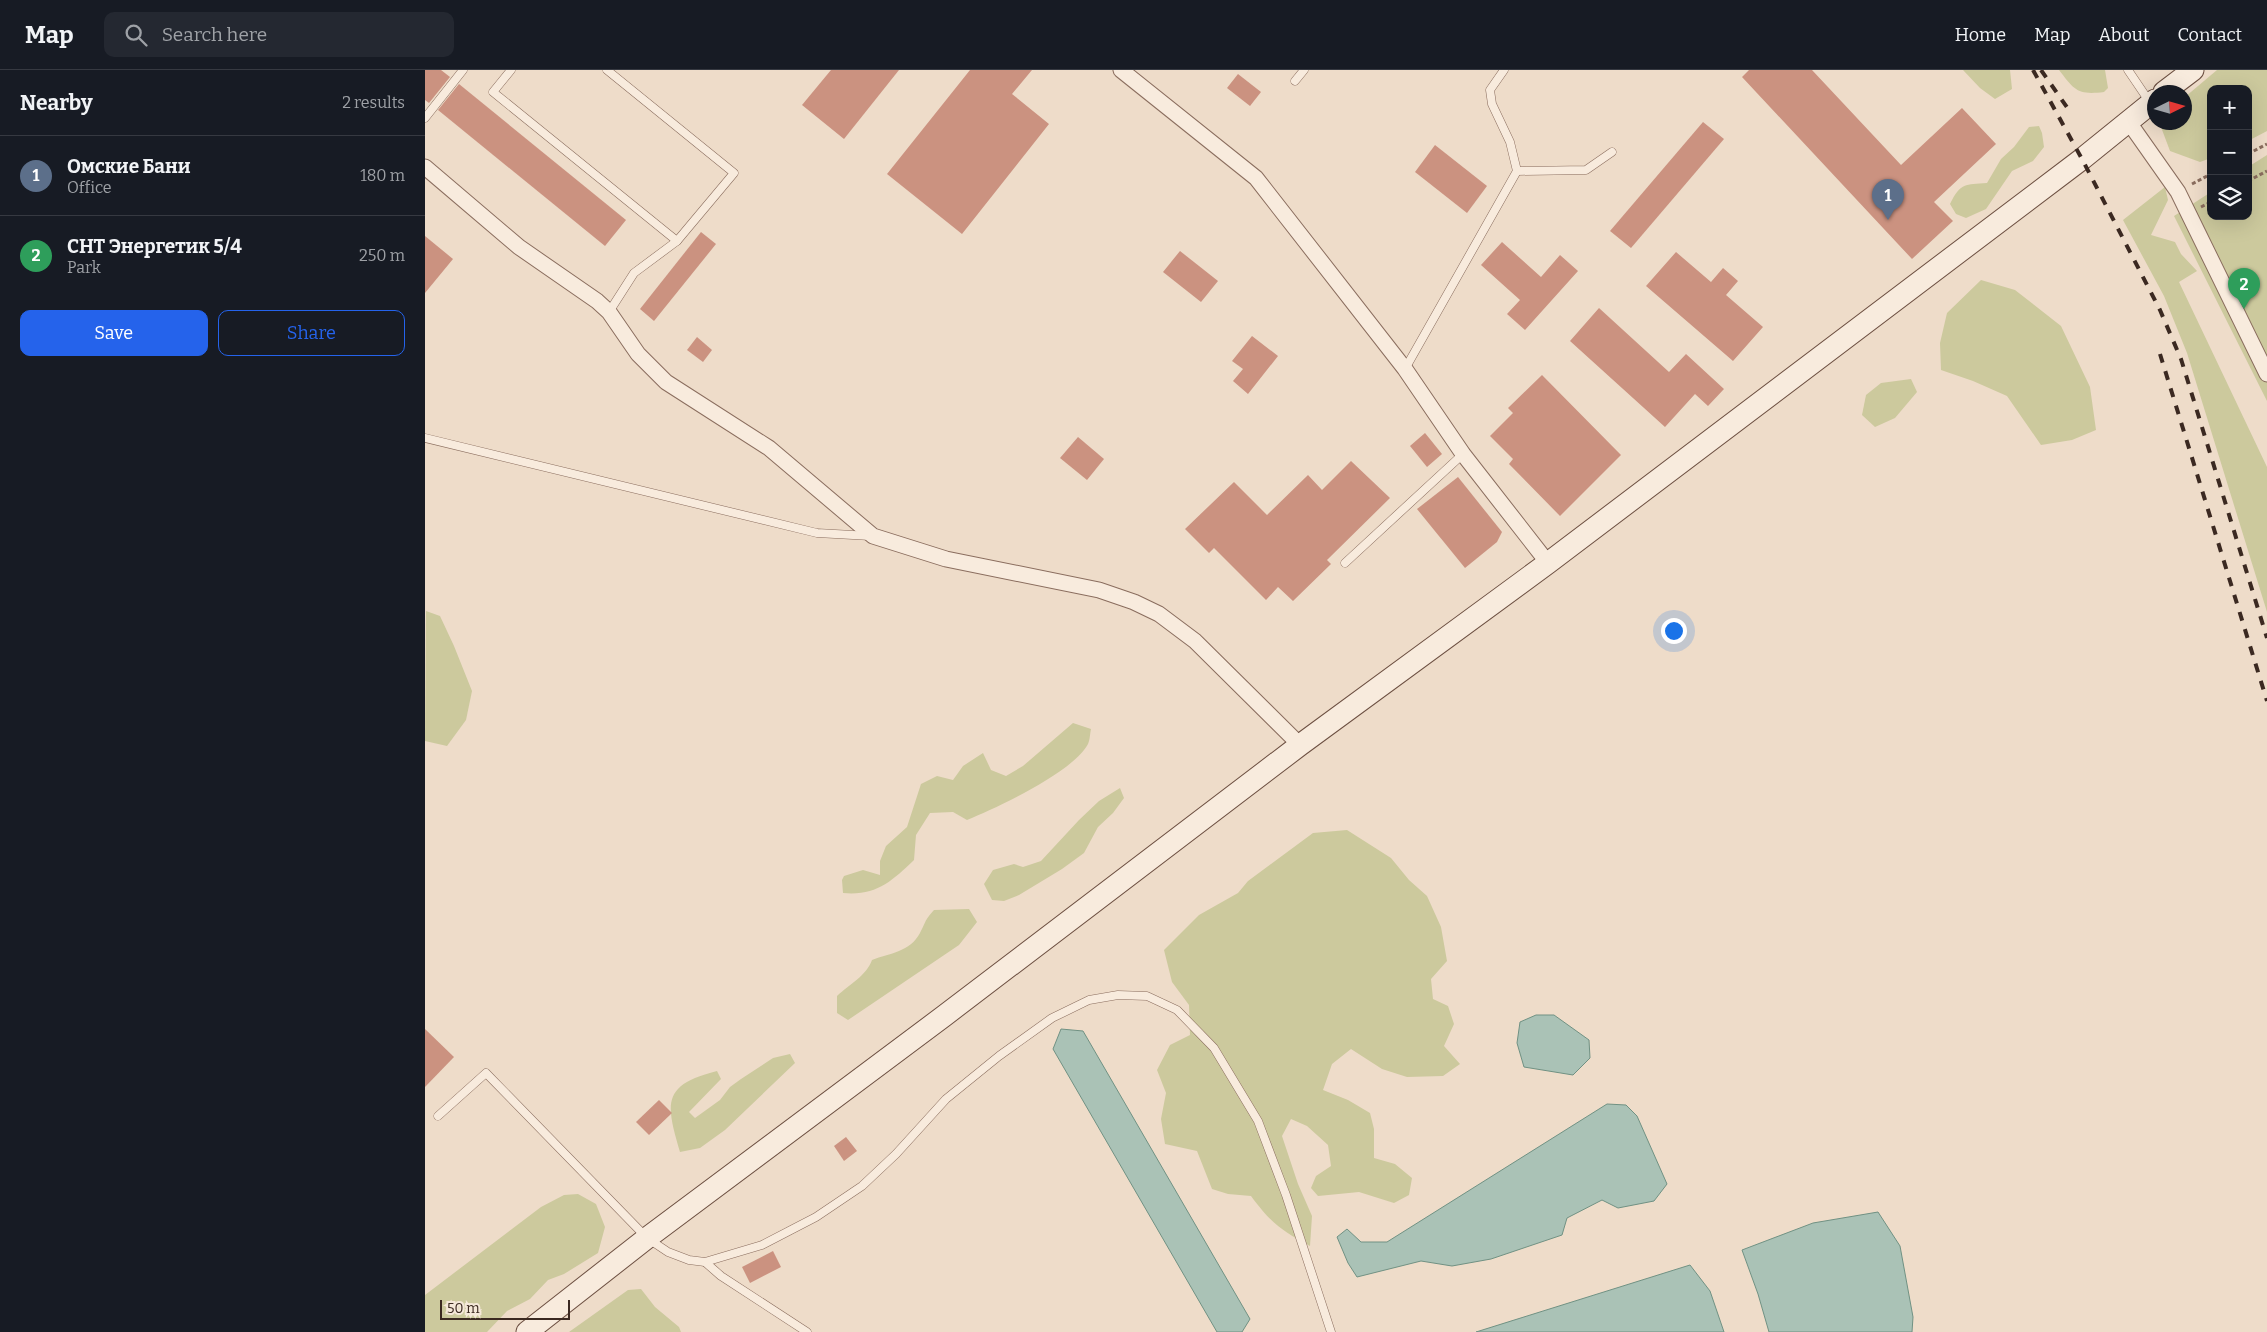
<!DOCTYPE html>
<meta charset="utf-8">
<style>
body{margin:0;font-family:Bitter,serif;background:#242831;color:#f1f3f6}
.controls{position:absolute;right:15px;top:15px;display:grid;overflow:hidden;border-radius:10px;box-shadow:0 5px 20px #0002}
.controls button{width:45px;height:45px;display:grid;place-items:center;padding:0;border:0;border-bottom:1px solid #363941;background:#171b24;color:#f1f3f6;font:25px sans-serif}
.compass{position:absolute;left:1722px;top:15px;width:45px;height:45px;border-radius:50%;background:#171b24;box-shadow:0 5px 20px #0002;rotate:85deg}
.scale{position:absolute;left:15px;bottom:12px;width:130px;box-sizing:border-box;padding-left:5px;border:2px solid #3b2921;border-top:0;font-size:14px;line-height:18px;white-space:nowrap;color:#3b2921;-webkit-text-stroke:4px #f5e8d9;paint-order:stroke}
.you{position:absolute;left:1248px;top:560px;width:18px;height:18px;margin:-12px;border:4px solid #fff;border-radius:50%;background:#1a73e8;box-shadow:0 0 0 8px #1a73e833}
.badge{display:grid;place-items:center;width:32px;height:32px;border-radius:50%;background:#2563eb;color:#fff;font-size:16px;font-weight:700}
.pin{position:absolute;translate:-50% -41px;filter:drop-shadow(0 1px 2px #0008)}
.pin::after{content:'';position:absolute;top:26px;width:18px;height:15px;background:inherit;clip-path:polygon(0 0,100% 0,50% 100%)}
.list{margin:0;padding:0;list-style:none}
h2{display:flex;justify-content:space-between;align-items:center;height:65px;margin:0;padding:0 20px;font-size:21px}
h2 small{font-size:16px;font-weight:400;color:#9ea1a6}
.list li{display:grid;grid-template-columns:32px 1fr auto;gap:15px;align-items:center;box-sizing:border-box;height:80px;padding:0 20px;border-top:1px solid #363941}
.list b{display:block;font-size:19px;white-space:nowrap}
.list p{margin:0;font-size:16px;white-space:nowrap;color:#9ea1a6}
.list em{font-size:16px;font-style:normal;color:#9ea1a6}
.actions{display:flex;gap:10px;padding:15px 20px}
.actions a{flex:1;padding:11px 0;border:1px solid #2563eb;border-radius:10px;text-align:center;font-size:18px;color:#2563eb}
.actions .main{background:#2563eb;color:#fff}
.icon{flex:none;width:28px;height:28px;fill:none;stroke:currentColor;stroke-width:2;stroke-linecap:round;stroke-linejoin:round}
.map{position:relative;flex:none;width:1842px;height:1262px;overflow:hidden}
header{display:flex;align-items:center;gap:30px;box-sizing:border-box;height:70px;padding:0 25px;background:#171b24;border-bottom:1px solid #363941}
header strong{font-size:24px}
nav{display:flex;gap:28px;margin-inline-start:auto;font-size:18px}
.search{width:350px;height:45px;background:#242831;display:flex;align-items:center;gap:12px;box-sizing:border-box;padding:0 18px;border-radius:10px;color:#9ea1a6;font-size:19px}
main{display:flex}
aside{flex:1;background:#171b24}
.map>svg:first-child{display:block}
.green{fill:#ccc99d}
.water{fill:#aac2b6;stroke:#709183}
.building{fill:#cb9280}
.lines{fill:none;stroke-linecap:round;stroke-linejoin:round}
.lane-casing{stroke:#8a6d5e;stroke-width:9}
.street-casing{stroke:#8a6d5e;stroke-width:17}
.secondary-casing{stroke:#6c4f41;stroke-width:23}
.path{stroke:#8a6d5e;stroke-width:3;stroke-dasharray:4 2.5;stroke-linecap:butt}
.lane{stroke:#f8ebdd;stroke-width:8}
.street{stroke:#f8ebdd;stroke-width:15}
.secondary{stroke:#f8ebdd;stroke-width:21}
.rail{stroke:#3b2921;stroke-width:4;stroke-dasharray:9 9;stroke-linecap:butt}
</style>
<header>
<strong>Map</strong>
<div class="search"><svg class="icon" aria-label="search" viewBox="0 0 24 24"><circle cx="10" cy="10" r="6"/><path d="M15 15l6 6"/></svg>Search here</div>
<nav><a>Home</a><a>Map</a><a>About</a><a>Contact</a></nav>
</header>
<main>
<aside>
<h2>Nearby<small>2 results</small></h2>
<ul class="list">
<li><span class="badge" style="background:#5c6f8a">1</span><div><b>Омские Бани</b><p>Office</p></div><em>180 m</em></li>
<li><span class="badge" style="background:#2e9e5b">2</span><div><b>СНТ Энергетик 5/4</b><p>Park</p></div><em>250 m</em></li>
</ul>
<div class="actions"><a class="main">Save</a><a>Share</a></div>
</aside>
<div class="map">
<svg width="1842" height="1262" viewBox="0 0 1842 1262">
<rect width="100%" height="100%" fill="#eedcc9"/>
<g class="green">
<path d="M 1538,0 L 1585,0 L 1587,19 L 1570,29 L 1555,18 Z"/>
<path d="M 1634,0 L 1680,0 L 1683,18 L 1679,22 C 1653,25 1650,21 1634,0 Z"/>
<path d="M 1792,0 L 1842,0 L 1842,61 L 1823,71 L 1823,19 L 1786,19 L 1786,88 L 1775,92 L 1745,81 L 1736,57 L 1739,53 L 1760,52 L 1760,27 Z"/>
<path d="M 1614,56 L 1617,63 L 1619,77 L 1608,91 L 1587,101 L 1561,139 L 1541,148 L 1531,144 L 1525,134 C 1536,112 1540,115 1562,113 L 1576,89 L 1589,77 L 1604,57 Z"/>
<path d="M 1842,85 L 1842,331 L 1749,146 L 1786,122 L 1786,146 L 1823,146 L 1823,97 Z"/>
<path d="M 1740,117 L 1743,130 L 1726,165 L 1750,172 L 1756,184 L 1772,201 L 1754,212 L 1842,397 L 1842,542 L 1762,283 L 1739,226 L 1698,150 Z"/>
<path d="M 1556,210 L 1590,220 L 1636,256 L 1665,317 L 1671,360 L 1647,370 L 1616,375 L 1582,326 L 1548,311 L 1516,300 L 1515,273 L 1522,243 Z"/>
<path d="M 1486,309 L 1492,322 L 1470,348 L 1450,357 L 1437,345 L 1441,325 L 1456,313 Z"/>
<path d="M 1,541 L 15,546 L 29,576 L 47,621 L 41,650 L 22,676 L 0,671 Z"/>
<path d="M 648,653 L 666,659 C 665,663 665,670 663,674 C 647,703 573,737 542,750 L 528,742 L 505,743 L 491,765 L 489,790 C 466,812 451,826 418,823 L 417,810 L 419,806 L 438,800 L 455,805 L 455,791 L 461,776 L 482,757 L 496,714 L 512,706 L 528,710 L 538,696 L 558,683 L 566,700 L 581,706 L 598,696 Z"/>
<path d="M 695,718 L 699,728 L 688,743 L 673,757 L 659,783 L 637,799 L 594,825 L 579,831 L 567,830 L 559,814 L 568,800 L 589,794 L 598,797 L 616,791 L 654,750 L 674,731 Z"/>
<path d="M 922,760 L 966,788 L 984,810 L 1002,826 L 1016,857 L 1022,891 L 1006,909 L 1008,929 L 1023,936 L 1029,954 L 1019,976 L 1035,994 L 1018,1006 L 982,1007 L 957,999 L 926,979 L 907,994 L 898,1020 L 923,1030 L 945,1043 L 949,1059 L 949,1088 L 970,1094 L 987,1108 L 984,1125 L 969,1133 L 934,1122 L 893,1126 L 886,1118 L 891,1106 L 906,1096 L 903,1075 L 882,1056 L 866,1049 L 857,1066 L 873,1114 L 887,1146 L 885,1176 C 856,1160 846,1153 826,1126 L 803,1124 L 787,1119 L 772,1081 L 740,1074 L 736,1049 L 741,1023 L 732,1000 L 745,975 L 765,965 L 764,935 L 747,912 L 739,880 L 774,845 L 813,823 L 823,811 L 888,763 Z"/>
<path d="M 544,839 L 552,852 L 534,875 L 423,950 L 412,943 L 412,926 C 425,914 441,906 447,890 C 465,883 485,882 495,863 C 501,852 499,851 509,840 Z"/>
<path d="M 365,984 L 370,993 L 300,1060 L 275,1078 L 255,1082 C 241,1034 236,1015 292,1001 L 296,1009 L 264,1042 L 270,1048 L 295,1030 L 305,1017 L 316,1009 L 348,988 Z"/>
<path d="M 153,1124 L 171,1134 L 180,1157 L 173,1183 L 139,1204 L 123,1210 L 105,1229 L 82,1241 L 62,1262 L 0,1262 L 0,1225 L 116,1137 L 139,1125 Z"/>
<path d="M 216,1219 L 230,1237 L 254,1257 L 256,1262 L 144,1262 L 203,1220 Z"/>
</g>
<g class="water">
<path d="M 1111,945 L 1129,945 L 1164,970 L 1165,988 L 1148,1005 L 1099,997 L 1092,973 L 1095,952 Z"/>
<path d="M 636,959 L 658,961 L 825,1249 L 817,1262 L 792,1262 L 628,979 Z"/>
<path d="M 1182,1034 L 1201,1035 L 1212,1046 L 1242,1114 L 1229,1131 L 1193,1138 L 1177,1130 L 1142,1148 L 1137,1165 L 1066,1189 L 1027,1196 L 996,1191 L 932,1207 L 923,1193 L 912,1167 L 922,1159 L 936,1172 L 962,1172 Z"/>
<path d="M 1453,1142 L 1475,1176 L 1488,1247 L 1487,1262 L 1344,1262 L 1333,1224 L 1317,1180 L 1388,1153 Z"/>
<path d="M 1265,1195 L 1285,1221 L 1299,1262 L 1051,1262 Z"/>
</g>
<g class="building">
<path d="M 0,0 L 16,0 L 25,7 L 4,33 L 0,30 Z"/>
<path d="M 406,0 L 474,0 L 419,69 L 377,35 Z"/>
<path d="M 545,0 L 607,0 L 587,24 L 624,54 L 537,164 L 462,104 Z"/>
<path d="M 1324,0 L 1387,0 L 1476,95 L 1537,38 L 1571,74 L 1509,132 L 1528,151 L 1487,189 L 1317,7 Z"/>
<path d="M 813,4 L 836,22 L 825,36 L 802,18 Z"/>
<path d="M 34,14 L 201,150 L 180,176 L 13,40 Z"/>
<path d="M 1278,52 L 1299,69 L 1206,178 L 1185,161 Z"/>
<path d="M 1010,75 L 1062,116 L 1042,143 L 990,102 Z"/>
<path d="M 276,162 L 291,174 L 229,251 L 215,239 Z"/>
<path d="M 0,166 L 28,189 L 0,223 Z"/>
<path d="M 1077,172 L 1116,207 L 1135,185 L 1153,201 L 1100,260 L 1082,244 L 1095,230 L 1056,195 Z"/>
<path d="M 755,181 L 793,211 L 776,232 L 738,202 Z"/>
<path d="M 1251,182 L 1286,212 L 1298,198 L 1313,211 L 1301,225 L 1338,257 L 1308,291 L 1221,216 Z"/>
<path d="M 1174,238 L 1244,302 L 1261,284 L 1299,319 L 1283,336 L 1270,324 L 1240,357 L 1145,271 Z"/>
<path d="M 827,266 L 853,286 L 823,324 L 808,311 L 818,299 L 807,291 Z"/>
<path d="M 272,267 L 287,280 L 278,292 L 262,280 Z"/>
<path d="M 1117,305 L 1196,385 L 1135,446 L 1084,394 L 1088,389 L 1065,366 L 1088,343 L 1083,338 Z"/>
<path d="M 1000,363 L 1017,384 L 1002,397 L 985,376 Z"/>
<path d="M 653,367 L 679,389 L 662,410 L 635,388 Z"/>
<path d="M 926,391 L 965,428 L 902,490 L 906,494 L 868,531 L 853,517 L 841,530 L 789,478 L 784,483 L 760,459 L 809,412 L 842,445 L 883,405 L 897,420 Z"/>
<path d="M 1033,407 L 1077,462 L 1072,472 L 1040,498 L 992,439 Z"/>
<path d="M 0,959 L 29,987 L 0,1017 Z"/>
<path d="M 234,1030 L 247,1043 L 224,1065 L 211,1052 Z"/>
<path d="M 421,1067 L 432,1081 L 419,1091 L 409,1076 Z"/>
<path d="M 348,1181 L 356,1197 L 325,1213 L 317,1197 Z"/>
</g>
<g class="lines">
<defs>
<g id="lane">
<path d="M 86,0 L 68,22 L 252,171"/>
<path d="M 182,0 L 309,103 L 252,171 L 209,203 L 184,242"/>
<path d="M 1703,0 L 1724,31"/>
<path d="M 870,11 L 879,0"/>
<path d="M 0,48 L 38,0"/>
<path d="M 1092,101 L 1161,100 L 1187,82"/>
<path d="M 980,299 L 1092,101 L 1085,72 L 1067,34 L 1065,20 L 1079,0"/>
<path d="M 0,368 L 392,463 L 446,466"/>
<path d="M 920,493 L 1038,384"/>
<path d="M 13,1046 L 61,1003 L 222,1168 L 243,1182 L 264,1190 L 280,1192 L 337,1175 L 391,1147 L 437,1116 L 471,1084 L 521,1029 L 574,986 L 627,948 L 664,930 L 693,925 L 722,926 L 752,940 L 789,978 L 833,1051 L 861,1125 L 906,1262"/>
<path d="M 280,1192 L 296,1206 L 382,1262"/>
</g>
<g id="street">
<path d="M 696,0 L 831,108 L 980,299 L 1038,384 L 1123,493"/>
<path d="M 1703,51 L 1753,122 L 1842,304"/>
<path d="M 0,97 L 94,177 L 172,231 L 184,242 L 213,284 L 241,312 L 344,378 L 448,466 L 521,489 L 674,520 L 709,532 L 734,544 L 770,571 L 875,675"/>
</g>
<g id="secondary">
<path d="M 1739,22 L 1768,0"/>
<path d="M 102,1262 L 222,1168 L 519,946 L 875,675 L 1123,493 L 1657,89 L 1730,30"/>
</g>
</defs>
<use href="#lane" class="lane-casing"/>
<use href="#street" class="street-casing"/>
<use href="#secondary" class="secondary-casing"/>
<g class="path">
<path d="M 1823,84 L 1842,74"/>
<path d="M 1823,111 L 1842,101"/>
<path d="M 1767,114 L 1786,104"/>
<path d="M 1776,137 L 1786,132"/>
</g>
<use href="#lane" class="lane"/>
<use href="#street" class="street"/>
<use href="#secondary" class="secondary"/>
<g class="rail">
<path d="M 1608,0 L 1657,89 L 1735,240 L 1756,289 L 1842,568"/>
<path d="M 1616,0 L 1646,43"/>
<path d="M 1735,284 L 1842,631"/>
</g>
</g>
</svg>
<div class="controls">
<button>+</button>
<button>−</button>
<button><svg class="icon" aria-label="layers" viewBox="0 0 24 24"><path d="M12 4l9 5-9 5-9-5zM3 14l9 5 9-5"/></svg></button>
</div>
<svg class="compass" viewBox="-18 -18 36 36"><path d="M0-13l5 13h-10z" fill="#e53935"/><path d="M0 13l5-13h-10z" fill="#9ea1a6"/></svg>
<div class="scale">50 m</div>
<div class="you"></div>
<div class="pin badge" style="left:1463px;top:150px;background:#5c6f8a">1</div>
<div class="pin badge" style="left:1819px;top:239px;background:#2e9e5b">2</div>
</div>
</main>
